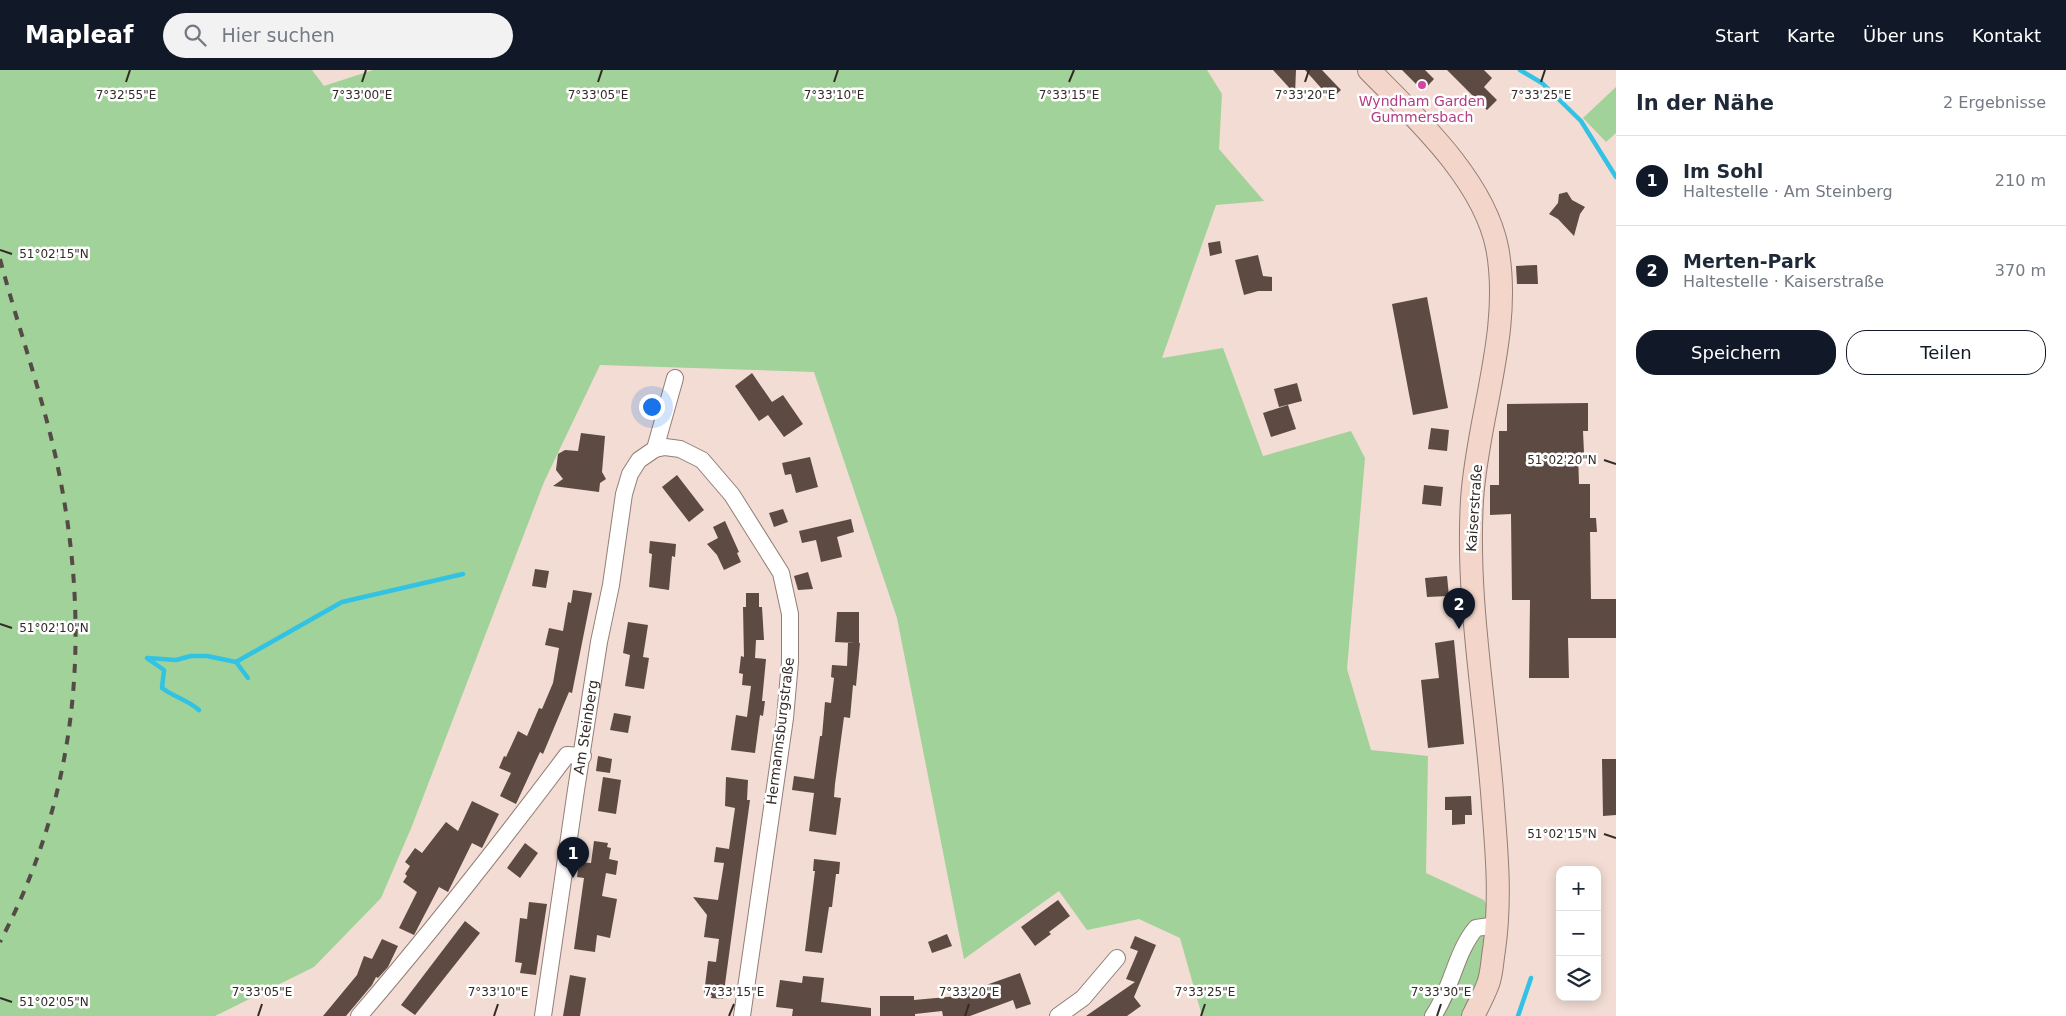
<!DOCTYPE html>
<html lang="de">
<meta charset="utf-8">
<style>
body{margin:0;font-family:"DejaVu Sans",sans-serif;background:#f2f2f3;color:#1f2937}
.controls{position:absolute;right:15px;bottom:15px;display:grid;overflow:hidden;border-radius:10px;box-shadow:0 2px 12px #0003}
.controls button{width:45px;height:45px;display:grid;place-items:center;padding:0;border:0;border-bottom:1px solid #e0e1e3;background:#fff;color:#1f2937;font:25px sans-serif}
.you{position:absolute;left:651px;top:336px;width:18px;height:18px;margin:-12px;border:4px solid #fff;border-radius:50%;background:#1a73e8;box-shadow:0 0 0 8px #1a73e833}
.badge{display:grid;place-items:center;width:32px;height:32px;border-radius:50%;background:#111827;color:#fff;font-size:16px;font-weight:700}
.pin{position:absolute;translate:-50% -41px;filter:drop-shadow(0 1px 2px #0008)}
.pin::after{content:'';position:absolute;top:26px;width:18px;height:15px;background:inherit;clip-path:polygon(0 0,100% 0,50% 100%)}
.list{margin:0;padding:0;list-style:none}
h2{display:flex;justify-content:space-between;align-items:center;height:65px;margin:0;padding:0 20px;font-size:21px}
h2 small{font-size:16px;font-weight:400;color:#747a83}
.list li{display:grid;grid-template-columns:32px 1fr auto;gap:15px;align-items:center;box-sizing:border-box;height:90px;padding:0 20px;border-top:1px solid #e0e1e3}
.list b{display:block;font-size:19px;white-space:nowrap}
.list p{margin:0;font-size:16px;white-space:nowrap;color:#747a83}
.list em{font-size:16px;font-style:normal;color:#747a83}
.actions{display:flex;gap:10px;padding:15px 20px}
.actions a{flex:1;padding:11px 0;border:1px solid #111827;border-radius:20px;text-align:center;font-size:18px;color:#111827}
.actions .main{background:#111827;color:#fff}
.icon{flex:none;width:28px;height:28px;fill:none;stroke:currentColor;stroke-width:2;stroke-linecap:round;stroke-linejoin:round}
.map{position:relative;flex:none;width:1616px;height:946px;overflow:hidden}
header{display:flex;align-items:center;gap:30px;box-sizing:border-box;height:70px;padding:0 25px;background:#111827;color:#fff}
header strong{font-size:24px}
nav{display:flex;gap:28px;margin-inline-start:auto;font-size:18px}
.search{width:350px;height:45px;background:#f2f2f3;display:flex;align-items:center;gap:12px;box-sizing:border-box;padding:0 18px;border-radius:28px;color:#747a83;font-size:19px}
main{display:flex}
aside{flex:1;background:#fff}
.map>svg:first-child{display:block}
.green{fill:#a1d299}
.lines{fill:none;stroke-linecap:round;stroke-linejoin:round}
.stream{stroke:#32c3e4;stroke-width:4.5}
.building{fill:#5c4a43}
.street-casing{stroke:#927e76;stroke-width:18}
.secondary-casing{stroke:#927e76;stroke-width:24}
.street{stroke:#fff;stroke-width:16}
.secondary{stroke:#f3d5ca;stroke-width:22}
.rail{stroke:#554b46;stroke-width:4;stroke-dasharray:9 9;stroke-linecap:butt}
.ticks{fill:none;stroke:#322a26;stroke-width:2}
.hotel-dot{fill:#d1479c;stroke:#fff;stroke-width:2}
.labels{text-anchor:middle;stroke-width:5;stroke-linejoin:round;paint-order:stroke}
.hotel-label{font-size:14px;fill:#b23c85;stroke:#fff}
.street-label{font-size:14px;fill:#322a26;stroke:#fff}
.ticks-label{font-size:12px;text-anchor:middle;fill:#322a26;stroke:#fff;stroke-width:5;stroke-linejoin:round;paint-order:stroke}
</style>
<header>
<strong>Mapleaf</strong>
<div class="search"><svg class="icon" aria-label="search" viewBox="0 0 24 24"><circle cx="10" cy="10" r="6"/><path d="M15 15l6 6"/></svg>Hier suchen</div>
<nav><a>Start</a><a>Karte</a><a>Über uns</a><a>Kontakt</a></nav>
</header>
<main>
<div class="map">
<svg width="1616" height="946" viewBox="0 0 1616 946">
<rect width="100%" height="100%" fill="#f2dcd3"/>
<g class="green">
<path d="M 0,0 L 312,0 L 324,16 L 373,0 L 1207,0 L 1222,24 L 1219,79 L 1264,131 L 1216,135 L 1162,288 L 1223,278 L 1263,386 L 1351,361 L 1365,388 L 1347,599 L 1371,680 L 1428,686 L 1426,803 L 1484,830 L 1497,855 L 1473,946 L 1202,946 L 1180,868 L 1139,849 L 1087,860 L 1059,821 L 964,889 L 897,548 L 814,302 L 600,295 L 544,412 L 412,756 L 381,828 L 314,897 L 215,946 L 0,946 Z"/>
<path d="M 1616,17 L 1616,63 L 1606,72 L 1583,48 Z"/>
</g>
<g class="lines">
<g class="stream">
<path d="M 1520,0 L 1542,13 L 1581,51 L 1616,107"/>
<path d="M 147,588 L 176,590 L 191,586 L 207,586 L 236,592 L 342,532 L 463,504"/>
<path d="M 148,589 L 164,600 L 162,618 C 174,627 188,630 199,640"/>
<path d="M 236,592 L 248,608"/>
<path d="M 1518,946 L 1531,908"/>
</g>
</g>
<g class="building">
<path d="M 1273,0 L 1296,0 L 1295,24 Z"/>
<path d="M 1305,0 L 1322,0 L 1341,20 L 1331,29 Z"/>
<path d="M 1402,0 L 1425,0 L 1434,9 L 1423,21 Z"/>
<path d="M 1447,0 L 1484,0 L 1492,8 L 1484,17 L 1497,30 L 1487,40 Z"/>
<path d="M 1567,122 L 1572,130 L 1585,137 L 1580,144 L 1574,166 L 1558,149 L 1549,144 L 1558,133 L 1559,124 Z"/>
<path d="M 1220,171 L 1222,183 L 1210,186 L 1208,173 Z"/>
<path d="M 1258,185 L 1263,206 L 1272,207 L 1272,221 L 1258,221 L 1244,225 L 1235,190 Z"/>
<path d="M 1537,195 L 1538,214 L 1517,214 L 1516,196 Z"/>
<path d="M 1427,227 L 1448,338 L 1413,345 L 1392,234 Z"/>
<path d="M 752,303 L 772,332 L 783,325 L 803,354 L 784,367 L 768,345 L 759,351 L 735,316 Z"/>
<path d="M 1297,313 L 1302,331 L 1279,337 L 1274,319 Z"/>
<path d="M 1588,333 L 1588,361 L 1583,361 L 1584,383 L 1578,382 L 1579,414 L 1590,414 L 1590,448 L 1596,448 L 1597,462 L 1590,462 L 1591,529 L 1616,529 L 1616,568 L 1568,568 L 1569,608 L 1529,608 L 1530,530 L 1512,530 L 1511,444 L 1490,445 L 1490,415 L 1499,415 L 1499,361 L 1507,361 L 1507,334 Z"/>
<path d="M 1288,335 L 1296,359 L 1271,367 L 1263,343 Z"/>
<path d="M 1431,358 L 1449,360 L 1447,381 L 1428,379 Z"/>
<path d="M 581,363 L 605,366 L 602,402 L 606,409 L 600,413 L 599,422 L 553,416 L 563,409 L 556,400 L 558,384 L 565,380 L 578,381 Z"/>
<path d="M 810,387 L 818,417 L 796,423 L 791,404 L 785,405 L 782,393 Z"/>
<path d="M 677,405 L 704,440 L 689,452 L 662,417 Z"/>
<path d="M 1424,415 L 1443,417 L 1441,436 L 1422,434 Z"/>
<path d="M 783,439 L 788,452 L 774,457 L 769,443 Z"/>
<path d="M 851,449 L 854,462 L 837,467 L 842,487 L 821,492 L 816,470 L 802,473 L 799,461 Z"/>
<path d="M 725,451 L 739,482 L 737,483 L 741,492 L 724,500 L 717,485 L 707,474 L 718,468 L 713,457 Z"/>
<path d="M 650,471 L 676,474 L 675,487 L 672,486 L 669,520 L 649,517 L 652,484 L 649,483 Z"/>
<path d="M 535,499 L 549,501 L 546,518 L 532,516 Z"/>
<path d="M 808,502 L 813,519 L 798,520 L 794,506 Z"/>
<path d="M 1447,506 L 1449,526 L 1427,527 L 1425,508 Z"/>
<path d="M 573,520 L 592,523 L 572,623 L 569,622 L 543,684 L 540,682 L 516,734 L 500,726 L 511,703 L 499,698 L 504,686 L 506,687 L 518,661 L 527,666 L 539,638 L 542,639 L 553,613 L 559,578 L 545,575 L 549,558 L 563,561 L 568,532 L 571,533 Z"/>
<path d="M 746,523 L 759,523 L 759,537 L 762,537 L 764,570 L 756,570 L 755,588 L 766,589 L 762,631 L 765,631 L 763,646 L 760,645 L 755,683 L 731,680 L 736,645 L 747,647 L 751,616 L 742,615 L 743,604 L 739,603 L 741,586 L 744,587 L 743,537 L 746,537 Z"/>
<path d="M 837,542 L 859,542 L 859,573 L 860,573 L 856,616 L 853,615 L 850,648 L 844,647 L 835,714 L 834,727 L 841,728 L 836,765 L 809,761 L 814,723 L 792,720 L 794,706 L 814,709 L 820,666 L 822,666 L 825,632 L 831,633 L 834,608 L 831,607 L 832,595 L 847,596 L 848,573 L 855,573 L 835,572 Z"/>
<path d="M 628,552 L 648,555 L 643,587 L 649,588 L 644,619 L 625,616 L 630,585 L 623,583 Z"/>
<path d="M 1454,570 L 1464,674 L 1428,678 L 1421,610 L 1439,608 L 1435,573 Z"/>
<path d="M 614,643 L 631,646 L 628,663 L 610,660 Z"/>
<path d="M 598,686 L 612,689 L 610,703 L 596,701 Z"/>
<path d="M 1602,689 L 1616,689 L 1616,745 L 1603,746 Z"/>
<path d="M 603,707 L 621,710 L 616,744 L 598,741 Z"/>
<path d="M 726,707 L 748,710 L 747,730 L 750,730 L 723,929 L 711,928 L 712,925 L 704,924 L 708,891 L 716,892 L 719,869 L 704,867 L 707,845 L 693,827 L 718,830 L 724,793 L 714,792 L 716,777 L 729,779 L 735,738 L 725,736 Z"/>
<path d="M 1471,726 L 1472,745 L 1465,745 L 1465,754 L 1452,755 L 1452,740 L 1445,740 L 1445,727 Z"/>
<path d="M 472,731 L 499,744 L 482,778 L 472,773 L 448,822 L 439,817 L 414,865 L 399,858 L 417,822 L 403,812 L 407,806 L 405,804 L 410,796 L 405,792 L 415,778 L 422,783 L 446,752 L 458,761 Z"/>
<path d="M 594,771 L 608,773 L 607,777 L 611,778 L 609,789 L 618,791 L 616,805 L 606,803 L 602,826 L 617,829 L 610,868 L 597,865 L 595,882 L 574,879 L 584,808 L 577,807 L 579,792 L 591,793 Z"/>
<path d="M 525,773 L 538,783 L 520,808 L 507,798 Z"/>
<path d="M 814,789 L 840,792 L 839,804 L 836,804 L 832,837 L 829,837 L 822,883 L 805,881 L 815,801 L 813,801 Z"/>
<path d="M 1058,830 L 1070,846 L 1049,862 L 1051,864 L 1035,876 L 1021,857 Z"/>
<path d="M 529,832 L 547,834 L 536,905 L 520,903 L 522,893 L 515,892 L 520,848 L 527,849 Z"/>
<path d="M 465,851 L 480,863 L 415,945 L 401,935 Z"/>
<path d="M 947,864 L 952,876 L 932,883 L 928,872 Z"/>
<path d="M 1135,866 L 1156,875 L 1134,927 L 1141,936 L 1127,946 L 1086,946 L 1135,912 L 1126,909 L 1138,881 L 1130,878 Z"/>
<path d="M 382,869 L 398,876 L 388,897 L 378,908 L 376,907 L 372,915 L 346,946 L 323,946 L 357,905 L 364,886 L 372,889 Z"/>
<path d="M 1020,903 L 1031,934 L 1016,939 L 1013,930 L 970,946 L 943,946 L 942,941 L 915,944 L 915,946 L 880,946 L 880,926 L 914,926 L 914,930 L 958,926 L 957,922 L 972,920 Z"/>
<path d="M 570,905 L 586,908 L 580,946 L 563,946 Z"/>
<path d="M 803,906 L 824,908 L 821,932 L 871,938 L 871,946 L 792,946 L 793,939 L 776,937 L 780,910 L 802,913 Z"/>
</g>
<g class="lines">
<defs>
<g id="street">
<path d="M 655,379 L 675,308"/>
<path d="M 359,946 C 432,861 500,774 567,685 L 583,686"/>
<path id="s1" d="M 543,946 L 576,720 L 599,572 L 611,515 L 624,424 L 630,404 L 639,390 L 655,379 L 665,377 L 680,379 L 702,390 L 732,425 L 781,503 L 790,544 L 790,592 L 785,648 L 742,946"/>
<path d="M 1058,946 L 1083,928 L 1117,888"/>
<path d="M 1433,946 C 1452,919 1455,883 1476,858 L 1497,855"/>
</g>
<path id="secondary" d="M 1369,0 C 1416,48 1483,109 1497,177 C 1513,260 1477,348 1472,430 C 1466,531 1486,634 1493,735 C 1497,784 1501,831 1494,880 C 1492,891 1492,904 1488,914 C 1484,925 1478,936 1473,946"/>
</defs>
<use href="#street" class="street-casing"/>
<use href="#secondary" class="secondary-casing"/>
<use href="#street" class="street"/>
<use href="#secondary" class="secondary"/>
<path class="rail" d="M 0,189 C 18,257 42,324 57,393 C 92,559 80,720 0,872"/>
</g>
<path class="ticks" d="M 126,12 L 130,0M 362,12 L 366,0M 598,12 L 602,0M 834,12 L 838,0M 1069,12 L 1074,0M 1305,12 L 1309,0M 1541,12 L 1545,0M 0,180 L 12,184M 1604,390 L 1616,394M 0,554 L 12,558M 1604,764 L 1616,768M 0,928 L 12,932M 258,946 L 262,934M 494,946 L 498,934M 729,946 L 734,934M 965,946 L 969,934M 1201,946 L 1205,934M 1437,946 L 1441,934"/>
<circle class="hotel-dot" cx="1422" cy="15" r="5"/>
<g class="labels">
<g class="hotel-label">
<text x="1422" y="36">Wyndham Garden<tspan x="1422" dy="16">Gummersbach</tspan></text>
</g>
<g class="street-label">
<text transform="translate(1474 438) rotate(-86)" y="5">Kaiserstraße</text>
<text dy="5" stroke="none"><textPath href="#s1" startOffset="292">Am Steinberg</textPath></text>
<text transform="translate(780 661) rotate(-83)" y="5">Hermannsburgstraße</text>
</g>
</g>
<g class="ticks-label">
<text x="1541" y="29">7°33'25"E</text>
<text x="126" y="29">7°32'55"E</text>
<text x="362" y="29">7°33'00"E</text>
<text x="598" y="29">7°33'05"E</text>
<text x="834" y="29">7°33'10"E</text>
<text x="1069" y="29">7°33'15"E</text>
<text x="1305" y="29">7°33'20"E</text>
<text x="54" y="188">51°02'15"N</text>
<text x="1562" y="394">51°02'20"N</text>
<text x="54" y="562">51°02'10"N</text>
<text x="1562" y="768">51°02'15"N</text>
<text x="262" y="926">7°33'05"E</text>
<text x="498" y="926">7°33'10"E</text>
<text x="734" y="926">7°33'15"E</text>
<text x="969" y="926">7°33'20"E</text>
<text x="1205" y="926">7°33'25"E</text>
<text x="1441" y="926">7°33'30"E</text>
<text x="54" y="936">51°02'05"N</text>
</g>
</svg>
<div class="controls">
<button>+</button>
<button>−</button>
<button><svg class="icon" aria-label="layers" viewBox="0 0 24 24"><path d="M12 4l9 5-9 5-9-5zM3 14l9 5 9-5"/></svg></button>
</div>
<div class="you"></div>
<div class="pin badge" style="left:573px;top:808px">1</div>
<div class="pin badge" style="left:1459px;top:559px">2</div>
</div>
<aside>
<h2>In der Nähe<small>2 Ergebnisse</small></h2>
<ul class="list">
<li><span class="badge">1</span><div><b>Im Sohl</b><p>Haltestelle · Am Steinberg</p></div><em>210 m</em></li>
<li><span class="badge">2</span><div><b>Merten-Park</b><p>Haltestelle · Kaiserstraße</p></div><em>370 m</em></li>
</ul>
<div class="actions"><a class="main">Speichern</a><a>Teilen</a></div>
</aside>
</main>
